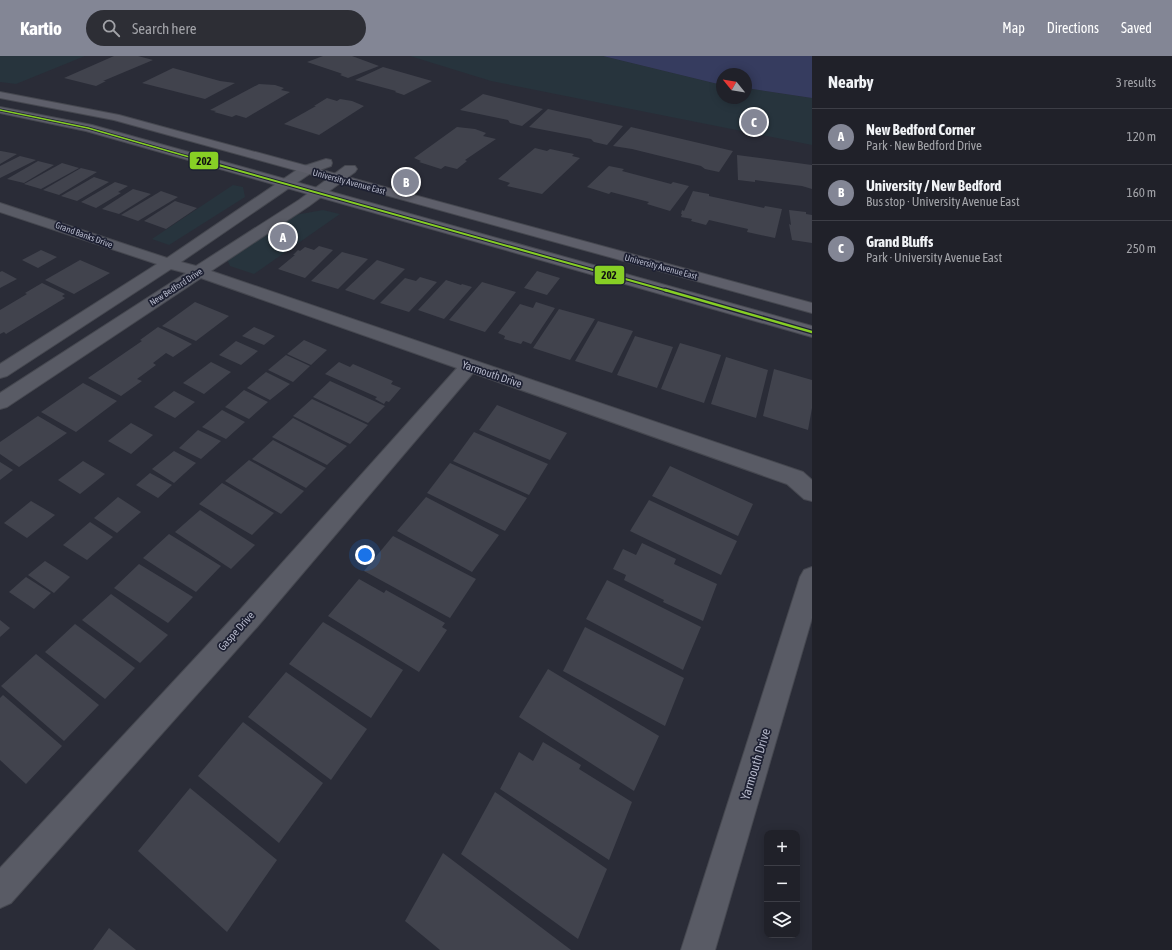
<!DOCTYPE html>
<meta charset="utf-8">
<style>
body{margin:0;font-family:"Asap Condensed",sans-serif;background:#2d2e35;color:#f1f3f6}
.controls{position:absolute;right:12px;bottom:12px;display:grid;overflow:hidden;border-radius:8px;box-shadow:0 2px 10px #0003}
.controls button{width:36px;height:36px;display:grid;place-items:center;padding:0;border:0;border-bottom:1px solid #3d3e46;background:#202129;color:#f1f3f6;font:20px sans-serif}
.compass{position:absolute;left:716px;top:12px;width:36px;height:36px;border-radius:50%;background:#202129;box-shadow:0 2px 10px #0003;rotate:300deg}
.you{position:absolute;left:365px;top:499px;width:14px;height:14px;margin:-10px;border:3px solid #fff;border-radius:50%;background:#1a73e8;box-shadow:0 0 0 6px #1a73e833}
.badge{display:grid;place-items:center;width:26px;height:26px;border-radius:50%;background:#838695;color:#fff;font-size:13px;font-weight:700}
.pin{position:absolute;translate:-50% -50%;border:2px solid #fff;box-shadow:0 1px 4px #0006}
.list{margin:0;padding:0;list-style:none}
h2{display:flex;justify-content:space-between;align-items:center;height:52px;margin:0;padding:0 16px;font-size:17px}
h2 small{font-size:13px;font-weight:400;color:#a2a3a8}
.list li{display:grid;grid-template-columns:26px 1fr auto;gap:12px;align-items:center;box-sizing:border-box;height:56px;padding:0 16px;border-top:1px solid #3d3e46}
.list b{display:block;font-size:15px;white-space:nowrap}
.list p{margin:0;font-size:13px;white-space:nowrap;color:#a2a3a8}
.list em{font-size:13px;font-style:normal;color:#a2a3a8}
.icon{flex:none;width:22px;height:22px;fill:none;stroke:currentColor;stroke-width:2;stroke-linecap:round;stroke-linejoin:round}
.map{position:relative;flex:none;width:812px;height:894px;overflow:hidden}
header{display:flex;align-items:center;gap:24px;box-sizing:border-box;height:56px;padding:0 20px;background:#838695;color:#fff}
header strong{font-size:19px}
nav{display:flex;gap:22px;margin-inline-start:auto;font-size:14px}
.search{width:280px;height:36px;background:#2d2e35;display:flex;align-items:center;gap:10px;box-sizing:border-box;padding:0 14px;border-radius:22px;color:#a2a3a8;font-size:15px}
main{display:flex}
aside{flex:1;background:#202129}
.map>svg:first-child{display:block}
.green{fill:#27343d}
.water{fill:#363c5f}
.building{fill:#41434d}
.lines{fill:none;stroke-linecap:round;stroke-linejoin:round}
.minor-casing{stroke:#464850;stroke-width:2}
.secondary-casing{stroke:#464850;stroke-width:2}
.minor{fill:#595b65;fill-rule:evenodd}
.secondary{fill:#5e5f6a;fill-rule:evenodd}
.bus-1-far2-casing{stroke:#1d2032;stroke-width:3}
.bus-1-far1-casing{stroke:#1d2032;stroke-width:4}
.bus-1-casing{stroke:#1d2032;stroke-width:5}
.bus-1-far2{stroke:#87cf25;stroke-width:1.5}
.bus-1-far1{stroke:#87cf25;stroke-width:2}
.bus-1{stroke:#87cf25;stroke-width:2.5}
.labels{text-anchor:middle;stroke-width:3.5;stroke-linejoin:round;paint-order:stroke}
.far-street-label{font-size:9px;fill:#b3b6c8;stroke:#1d2032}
.street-label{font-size:11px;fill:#b3b6c8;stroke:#1d2032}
.near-street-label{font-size:13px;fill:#b3b6c8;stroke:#1d2032}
.line-badge{stroke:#1d2032;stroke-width:1.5}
.pale-badge-label{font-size:11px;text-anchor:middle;font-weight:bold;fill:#111}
</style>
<header>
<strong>Kartio</strong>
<div class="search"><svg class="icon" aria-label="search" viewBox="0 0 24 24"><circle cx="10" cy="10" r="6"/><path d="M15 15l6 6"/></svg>Search here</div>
<nav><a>Map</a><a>Directions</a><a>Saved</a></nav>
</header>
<main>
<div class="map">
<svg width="812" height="894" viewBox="0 0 812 894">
<rect width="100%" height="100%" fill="#2a2c37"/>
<g class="green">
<path d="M 0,0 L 85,0 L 16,28 L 0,26 Z"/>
<path d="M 410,0 L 603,0 L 722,29 L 722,42 L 746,42 L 746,32 L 812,42 L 812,89 L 491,25 Z"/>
<path d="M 233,129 L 243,131 L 245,141 L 169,189 L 152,183 Z"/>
<path d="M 323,154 L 340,158 L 254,218 L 230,210 L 227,203 L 289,160 Z"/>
</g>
<path class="water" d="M 603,0 L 812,0 L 812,42 L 746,32 L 746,18 L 722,18 L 722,29 Z"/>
<g class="building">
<path d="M 114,0 L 138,0 L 153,4 L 103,25 L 106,25 L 96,30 L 64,22 Z"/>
<path d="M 323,0 L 352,0 L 379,10 L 348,22 L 340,19 L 342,18 L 340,17 L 307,6 Z"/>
<path d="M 383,11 L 432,25 L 404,39 L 395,36 L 396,35 L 355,24 Z"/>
<path d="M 173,12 L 220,25 L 235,27 L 205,43 L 142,27 Z"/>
<path d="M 259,28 L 275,29 L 284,32 L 281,34 L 290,36 L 246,62 L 236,59 L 232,61 L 214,56 L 216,55 L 210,54 Z"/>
<path d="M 483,38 L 543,53 L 522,70 L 510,67 L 508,64 L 460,54 Z"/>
<path d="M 327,42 L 337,45 L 340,43 L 352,45 L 364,50 L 319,79 L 284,68 L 316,50 L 314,50 Z"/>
<path d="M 548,53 L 623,70 L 607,89 L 594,86 L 591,83 L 529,71 Z"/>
<path d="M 457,71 L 475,73 L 486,77 L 483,80 L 496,83 L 465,104 L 467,105 L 457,113 L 445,110 L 441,113 L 419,106 L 421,105 L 414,102 Z"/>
<path d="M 631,71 L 733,95 L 719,116 L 705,113 L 701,110 L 632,93 L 613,90 Z"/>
<path d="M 535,92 L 547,95 L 550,93 L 564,96 L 574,98 L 572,100 L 580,102 L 542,138 L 507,130 L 510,127 L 498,123 Z"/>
<path d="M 0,95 L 1,95 L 17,98 L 0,108 Z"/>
<path d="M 737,99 L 812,109 L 812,133 L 802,130 L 755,124 L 755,126 L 738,124 Z"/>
<path d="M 20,100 L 36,104 L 0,122 L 0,110 Z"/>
<path d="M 38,105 L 54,109 L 24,127 L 7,123 Z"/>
<path d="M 62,107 L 79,112 L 41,133 L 24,128 Z"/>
<path d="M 609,110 L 624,113 L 622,115 L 671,128 L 673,126 L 689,130 L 670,155 L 647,148 L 649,146 L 611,136 L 609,138 L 587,131 Z"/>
<path d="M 81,112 L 97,116 L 59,139 L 43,134 Z"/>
<path d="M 94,121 L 109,126 L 77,145 L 61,140 Z"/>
<path d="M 115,126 L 128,130 L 118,136 L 121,137 L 96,152 L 81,146 Z"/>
<path d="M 133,133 L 151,138 L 119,158 L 102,153 Z"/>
<path d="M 161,135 L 178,141 L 138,165 L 121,159 Z"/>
<path d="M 693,135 L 709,138 L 709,140 L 764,152 L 765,150 L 782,153 L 775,182 L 747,176 L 748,173 L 709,164 L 706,169 L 691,165 L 692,163 L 681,161 L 682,158 L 681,158 L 682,154 L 684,155 Z"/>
<path d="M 175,145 L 197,152 L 166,173 L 144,165 Z"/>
<path d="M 789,154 L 806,156 L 806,158 L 812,159 L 812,187 L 792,184 L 789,168 L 791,169 Z"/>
<path d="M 319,190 L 333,194 L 305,222 L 278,213 L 295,199 L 293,199 L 298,194 L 300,195 L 305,191 L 314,194 Z"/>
<path d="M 41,194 L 57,201 L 38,212 L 22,204 Z"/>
<path d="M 342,196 L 368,203 L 338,233 L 311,225 Z"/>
<path d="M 80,204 L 110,217 L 74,238 L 45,224 Z"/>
<path d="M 377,204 L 405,213 L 374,244 L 345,234 Z"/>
<path d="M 2,215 L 17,223 L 0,232 L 0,216 Z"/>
<path d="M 537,215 L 560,222 L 547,239 L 524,232 Z"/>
<path d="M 420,221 L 437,226 L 409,256 L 380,247 L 405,222 L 416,225 Z"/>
<path d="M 446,224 L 461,229 L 462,228 L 472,231 L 444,263 L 418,254 Z"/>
<path d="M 482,226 L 516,236 L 485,276 L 449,264 Z"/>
<path d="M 42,227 L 65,238 L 62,240 L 65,242 L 6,278 L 4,276 L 0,278 L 0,254 L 27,238 L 25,237 Z"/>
<path d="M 195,246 L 229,260 L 196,285 L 162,270 Z"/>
<path d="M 536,246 L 555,252 L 531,288 L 523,285 L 521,288 L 504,283 L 505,280 L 498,277 L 520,248 L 533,252 Z"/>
<path d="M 559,253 L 595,263 L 570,304 L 533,292 Z"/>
<path d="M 598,265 L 633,275 L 612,317 L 575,305 Z"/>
<path d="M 158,271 L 192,288 L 173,301 L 166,297 L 153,307 L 156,309 L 137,323 L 142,325 L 121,340 L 88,322 L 142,285 L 140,284 Z"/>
<path d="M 254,271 L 275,280 L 264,289 L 242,280 Z"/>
<path d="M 635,280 L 673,291 L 657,332 L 617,319 Z"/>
<path d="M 304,284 L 327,294 L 311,309 L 287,298 Z"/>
<path d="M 236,285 L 258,295 L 241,309 L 219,299 Z"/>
<path d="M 680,287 L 721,299 L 704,347 L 661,333 Z"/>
<path d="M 286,299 L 310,310 L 293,326 L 268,314 Z"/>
<path d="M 726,301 L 768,314 L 756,362 L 711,348 Z"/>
<path d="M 211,306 L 231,316 L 204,338 L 183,327 Z"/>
<path d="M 339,306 L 350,311 L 353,308 L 393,325 L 391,328 L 401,332 L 389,346 L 386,345 L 384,348 L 375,343 L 377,341 L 325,318 Z"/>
<path d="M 774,313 L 812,324 L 812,352 L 808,374 L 763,360 Z"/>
<path d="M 266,316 L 290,328 L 270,344 L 247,332 Z"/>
<path d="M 330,325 L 385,350 L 368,367 L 313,341 Z"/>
<path d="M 83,327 L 117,345 L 76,376 L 41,356 Z"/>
<path d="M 244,334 L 268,346 L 249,363 L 225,351 Z"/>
<path d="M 174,335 L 195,346 L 175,362 L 154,351 Z"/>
<path d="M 312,343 L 368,369 L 350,388 L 293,360 Z"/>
<path d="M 497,349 L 567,377 L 550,404 L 479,374 Z"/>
<path d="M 222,354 L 245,366 L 226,383 L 202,371 Z"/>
<path d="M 38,360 L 67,377 L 19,411 L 0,398 L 0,386 Z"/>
<path d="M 293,362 L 347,390 L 327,409 L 272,381 Z"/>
<path d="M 131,367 L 153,379 L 131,398 L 108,385 Z"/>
<path d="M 198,374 L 221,385 L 201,403 L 179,392 Z"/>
<path d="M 474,376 L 548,408 L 529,439 L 453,405 Z"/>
<path d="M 273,384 L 326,412 L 306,432 L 252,403 Z"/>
<path d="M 174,395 L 196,407 L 174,427 L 152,413 Z"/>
<path d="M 249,404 L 304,435 L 281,458 L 225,425 Z"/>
<path d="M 83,405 L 105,418 L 80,438 L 58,424 Z"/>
<path d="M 0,406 L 13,414 L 0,424 Z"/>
<path d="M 450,407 L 527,442 L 505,475 L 427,437 Z"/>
<path d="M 670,410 L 753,448 L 738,480 L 652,440 Z"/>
<path d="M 150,417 L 172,429 L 158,442 L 136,429 Z"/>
<path d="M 222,427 L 274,457 L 252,479 L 199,448 Z"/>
<path d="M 118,441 L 141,456 L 117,477 L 94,462 Z"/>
<path d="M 426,441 L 499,479 L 472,516 L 397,475 Z"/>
<path d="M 649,444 L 737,485 L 721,519 L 630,475 Z"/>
<path d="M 31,445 L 55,459 L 27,482 L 4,467 Z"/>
<path d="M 200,454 L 255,489 L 231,513 L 175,476 Z"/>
<path d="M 90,466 L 113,481 L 87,504 L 63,489 Z"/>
<path d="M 169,478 L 221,510 L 196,536 L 143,502 Z"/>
<path d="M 393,480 L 476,523 L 450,562 L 364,515 Z"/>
<path d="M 642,487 L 676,503 L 674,508 L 717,528 L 703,565 L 663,546 L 664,544 L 624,524 L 626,519 L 613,513 L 623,493 L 636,499 Z"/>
<path d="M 45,505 L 70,521 L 54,537 L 28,519 Z"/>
<path d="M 139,508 L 193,541 L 168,567 L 114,532 Z"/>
<path d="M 26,521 L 51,537 L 34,553 L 9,536 Z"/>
<path d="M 359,523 L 384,537 L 386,534 L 445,567 L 442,571 L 447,574 L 419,616 L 328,560 Z"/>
<path d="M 607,524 L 701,571 L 683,614 L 586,563 Z"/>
<path d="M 111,538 L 168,579 L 140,607 L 82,564 Z"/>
<path d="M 0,564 L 10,572 L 0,581 Z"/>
<path d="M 323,566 L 403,614 L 371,662 L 289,608 Z"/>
<path d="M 75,568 L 135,612 L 105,643 L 45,596 Z"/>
<path d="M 585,571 L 684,622 L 665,670 L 563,615 Z"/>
<path d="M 36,598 L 99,649 L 64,685 L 1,630 Z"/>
<path d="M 548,613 L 659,680 L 634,735 L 519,661 Z"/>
<path d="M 286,616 L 367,673 L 331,724 L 248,661 Z"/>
<path d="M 3,639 L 62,690 L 26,728 L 0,704 L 0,642 Z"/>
<path d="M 243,666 L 323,727 L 279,787 L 198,720 Z"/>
<path d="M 543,686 L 581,709 L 579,713 L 632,746 L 609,804 L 500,733 L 519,696 L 533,705 Z"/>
<path d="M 190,732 L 277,804 L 227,876 L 138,795 Z"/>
<path d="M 495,736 L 607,813 L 578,883 L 461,798 Z"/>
<path d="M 443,797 L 571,894 L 440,894 L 405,865 Z"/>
<path d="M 109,872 L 136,894 L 93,894 Z"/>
</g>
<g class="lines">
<defs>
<g id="minor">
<path d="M 326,103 L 331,104 L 332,107 L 331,110 L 311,117 L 181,206 L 196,210 L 299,144 L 345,110 L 355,110 L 357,113 L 355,116 L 309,150 L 211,215 L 803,416 L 812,424 L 812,445 L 804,443 L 787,428 L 473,317 L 257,571 L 11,847 L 0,852 L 0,812 L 239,555 L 457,312 L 201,222 L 7,351 L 0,353 L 0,337 L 186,217 L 171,213 L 7,320 L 0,322 L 0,308 L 157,208 L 0,156 L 0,147 L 167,202 L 301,111 Z"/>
<path d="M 812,511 L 812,562 L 715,894 L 681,894 L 800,521 L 804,514 Z"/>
</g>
<g id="secondary">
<path d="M 0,36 L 119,59 L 812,247 L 812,257 L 114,64 L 0,42 Z"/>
<path d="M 0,51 L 92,69 L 812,270 L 812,281 L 86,75 L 0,57 Z"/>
</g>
</defs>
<use href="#minor" class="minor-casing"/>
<use href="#secondary" class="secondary-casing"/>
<use href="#minor" class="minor"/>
<use href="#secondary" class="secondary"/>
<defs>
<path id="bus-1-far2" d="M 0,54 L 88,72 L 200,104"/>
<path id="bus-1-far1" d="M 197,103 L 668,235"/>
<path id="bus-1" d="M 665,234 L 812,276"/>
</defs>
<use href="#bus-1-far2" class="bus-1-far2-casing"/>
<use href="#bus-1-far1" class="bus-1-far1-casing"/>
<use href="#bus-1" class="bus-1-casing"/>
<use href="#bus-1-far2" class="bus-1-far2"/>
<use href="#bus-1-far1" class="bus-1-far1"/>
<use href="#bus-1" class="bus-1"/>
</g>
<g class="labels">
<g class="far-street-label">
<text transform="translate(349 126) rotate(15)" y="3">University Avenue East</text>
<text transform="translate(84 179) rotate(20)" y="3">Grand Banks Drive</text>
<text transform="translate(661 211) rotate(15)" y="3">University Avenue East</text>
<text transform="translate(176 231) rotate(-33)" y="3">New Bedford Drive</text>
</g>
<g class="street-label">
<text transform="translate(492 318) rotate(19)" y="4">Yarmouth Drive</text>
<text transform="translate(236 575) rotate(-48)" y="4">Gaspe Drive</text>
</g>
<g class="near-street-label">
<text transform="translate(755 708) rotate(-73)" y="5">Yarmouth Drive</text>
</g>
</g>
<g class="line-badge">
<rect x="189" y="95" width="30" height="19" rx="4" fill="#87cf25"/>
<rect x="594" y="209" width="31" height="20" rx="4" fill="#87cf25"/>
</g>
<g class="pale-badge-label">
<text x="204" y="109">202</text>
<text x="609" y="223">202</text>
</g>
</svg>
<div class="controls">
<button>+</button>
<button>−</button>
<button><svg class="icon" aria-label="layers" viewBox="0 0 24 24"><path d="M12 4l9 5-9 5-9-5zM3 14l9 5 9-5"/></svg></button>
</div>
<svg class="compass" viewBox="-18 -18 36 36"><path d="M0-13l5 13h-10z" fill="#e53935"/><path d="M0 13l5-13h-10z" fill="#a2a3a8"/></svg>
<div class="you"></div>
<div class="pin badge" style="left:283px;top:181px">A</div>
<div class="pin badge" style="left:406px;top:126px">B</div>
<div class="pin badge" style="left:754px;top:66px">C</div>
</div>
<aside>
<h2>Nearby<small>3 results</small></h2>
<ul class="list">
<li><span class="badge">A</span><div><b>New Bedford Corner</b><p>Park · New Bedford Drive</p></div><em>120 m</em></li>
<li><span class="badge">B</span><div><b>University / New Bedford</b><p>Bus stop · University Avenue East</p></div><em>160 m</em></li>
<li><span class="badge">C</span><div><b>Grand Bluffs</b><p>Park · University Avenue East</p></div><em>250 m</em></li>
</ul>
</aside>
</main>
